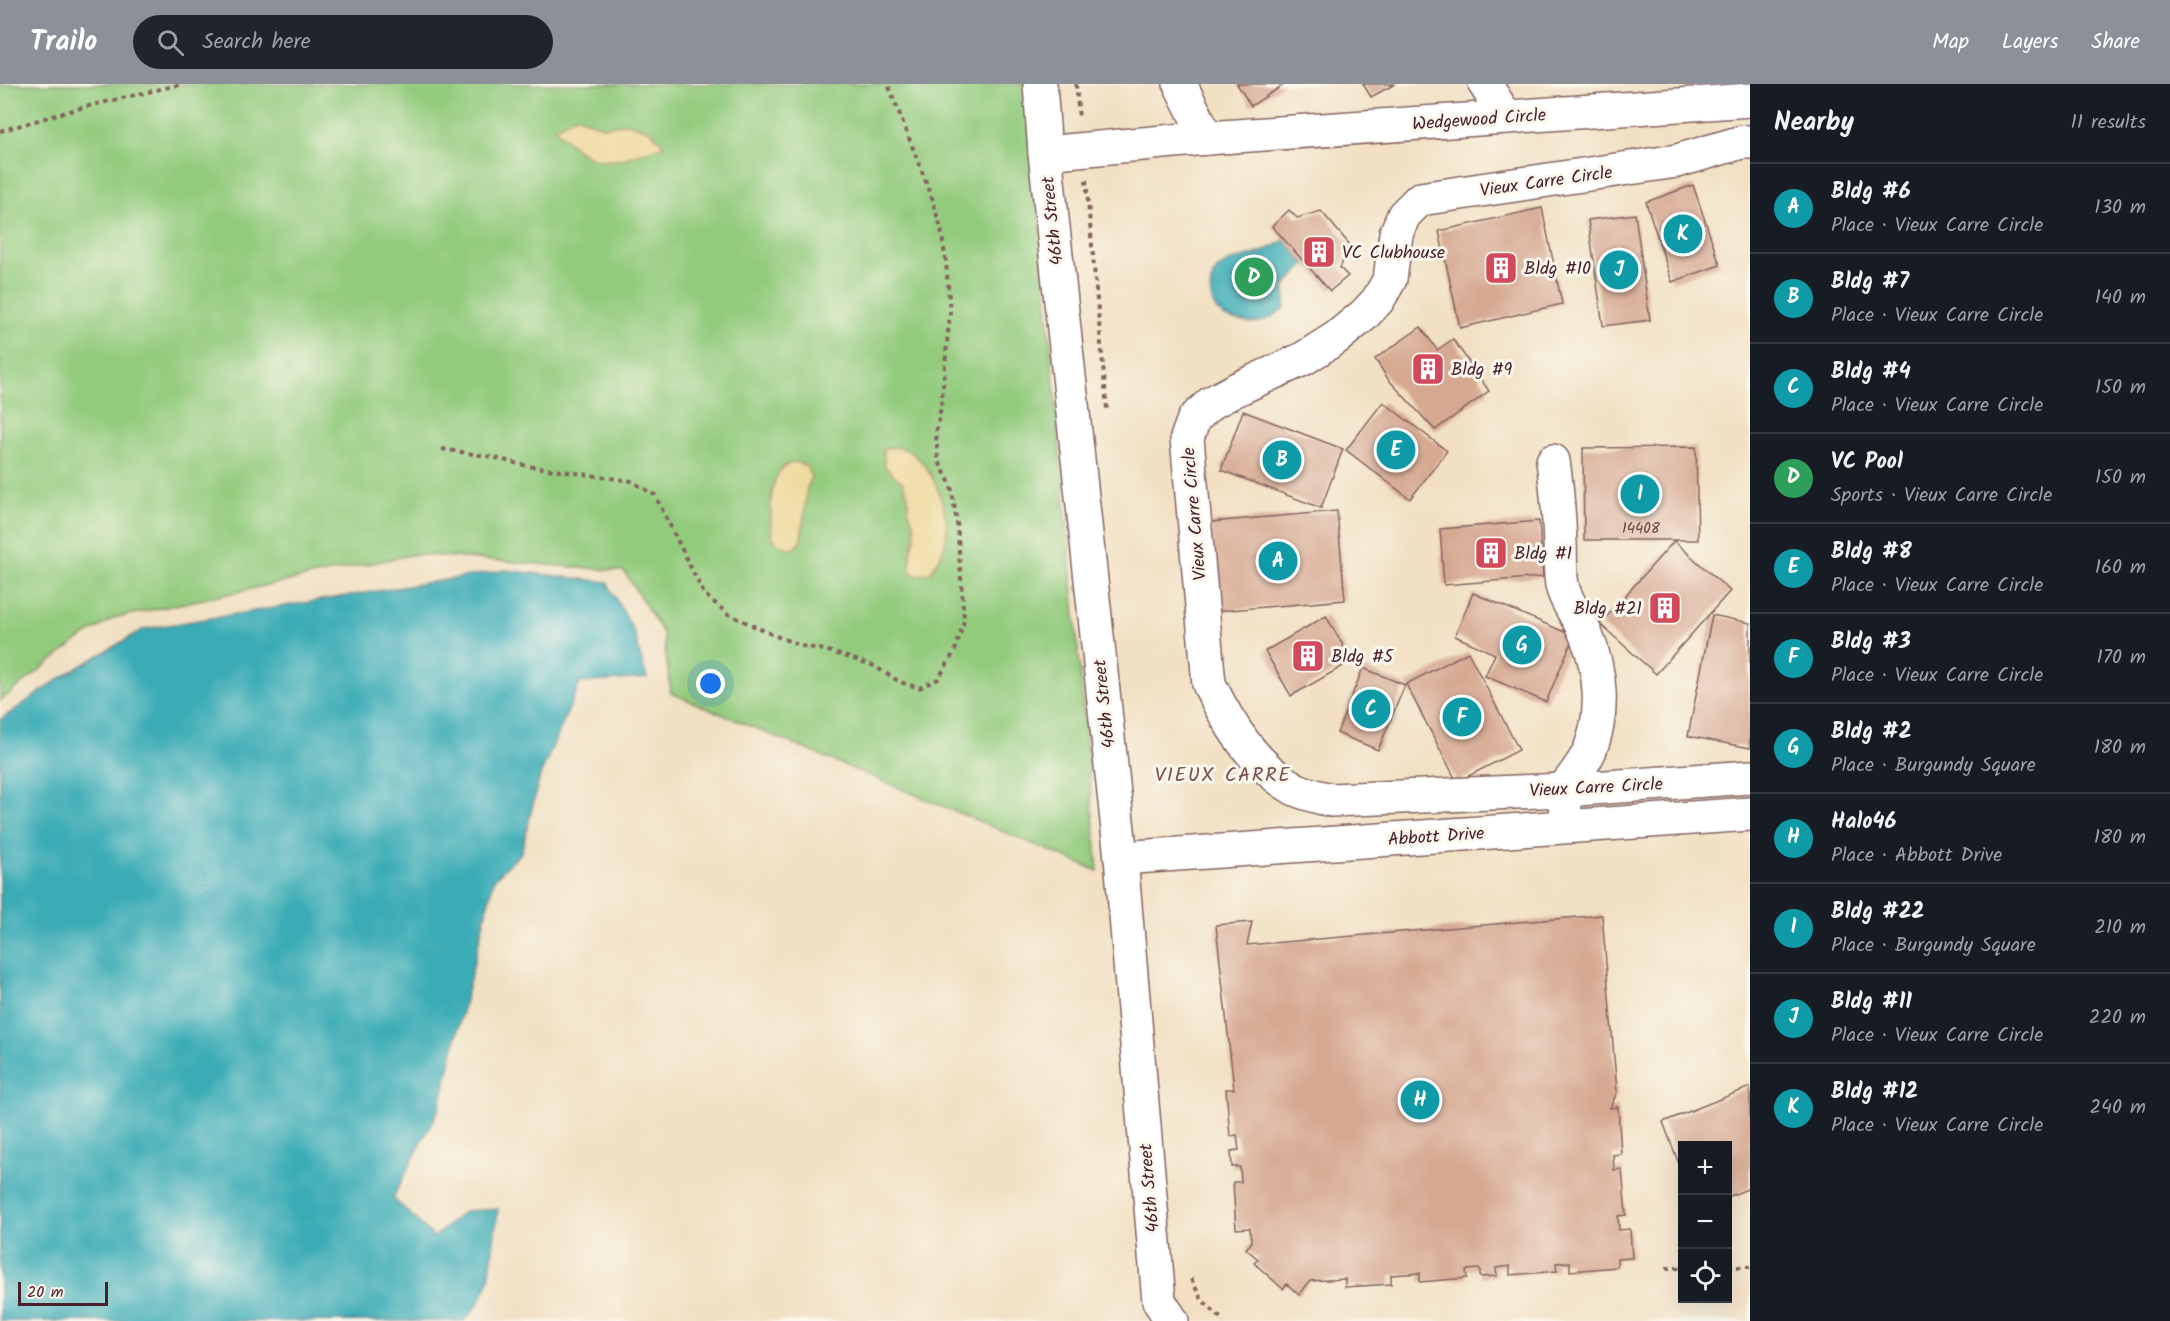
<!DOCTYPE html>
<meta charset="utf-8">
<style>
body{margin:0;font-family:Kalam,sans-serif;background:#20242c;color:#f1f3f6}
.controls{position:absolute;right:18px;bottom:18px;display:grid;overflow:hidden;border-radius:0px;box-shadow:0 6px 24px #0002}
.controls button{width:54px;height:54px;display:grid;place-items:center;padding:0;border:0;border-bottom:2px solid #363941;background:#171b24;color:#f1f3f6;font:30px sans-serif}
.scale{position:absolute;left:18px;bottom:15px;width:90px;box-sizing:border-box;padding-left:6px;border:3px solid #4a1f2b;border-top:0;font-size:16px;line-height:21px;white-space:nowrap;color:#4a1f2b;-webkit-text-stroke:4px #fbf7ec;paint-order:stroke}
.you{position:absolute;left:711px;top:600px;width:21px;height:21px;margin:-15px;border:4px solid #fff;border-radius:50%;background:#1a73e8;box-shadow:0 0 0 9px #1a73e833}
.badge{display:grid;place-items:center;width:39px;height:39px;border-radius:50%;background:#8c9099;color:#fff;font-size:20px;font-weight:700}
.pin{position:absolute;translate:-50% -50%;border:3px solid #fff;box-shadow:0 2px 6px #0006}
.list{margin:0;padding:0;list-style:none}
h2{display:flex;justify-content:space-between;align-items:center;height:78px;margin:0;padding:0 24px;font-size:26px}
h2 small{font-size:20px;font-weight:400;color:#9ea1a6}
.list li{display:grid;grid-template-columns:39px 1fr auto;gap:18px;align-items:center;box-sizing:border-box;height:90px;padding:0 24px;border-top:2px solid #363941}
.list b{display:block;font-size:22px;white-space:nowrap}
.list p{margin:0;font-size:20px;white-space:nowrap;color:#9ea1a6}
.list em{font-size:20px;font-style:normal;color:#9ea1a6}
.icon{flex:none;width:33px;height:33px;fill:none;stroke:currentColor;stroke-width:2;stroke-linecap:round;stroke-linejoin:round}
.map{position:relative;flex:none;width:1750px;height:1237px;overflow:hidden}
header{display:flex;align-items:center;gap:36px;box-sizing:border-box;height:84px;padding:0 30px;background:#8c9099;color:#fff}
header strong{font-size:28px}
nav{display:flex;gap:33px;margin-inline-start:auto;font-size:21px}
.search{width:420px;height:54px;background:#20242c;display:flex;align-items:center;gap:15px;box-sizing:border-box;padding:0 21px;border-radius:33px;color:#9ea1a6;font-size:22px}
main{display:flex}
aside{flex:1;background:#171b24}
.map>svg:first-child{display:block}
.green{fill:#93cb7d;stroke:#6e7554;stroke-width:1.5}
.sand{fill:#eeda9e;stroke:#9c7c64;stroke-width:1.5}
.water{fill:#3bacb6;stroke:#426670;stroke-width:1.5}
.building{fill:#d6a891}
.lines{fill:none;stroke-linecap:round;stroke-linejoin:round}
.minor-casing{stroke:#846360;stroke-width:36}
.path{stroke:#846360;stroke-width:4;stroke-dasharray:4.5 4.5;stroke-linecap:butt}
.minor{stroke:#fff;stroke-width:33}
.labels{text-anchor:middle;stroke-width:6;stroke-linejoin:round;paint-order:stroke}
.number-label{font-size:15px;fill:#6d4144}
.street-label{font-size:18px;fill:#4a1f2b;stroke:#fbf7ec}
.poi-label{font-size:18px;fill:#4a1f2b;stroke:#fbf7ec;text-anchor:start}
.neighbourhood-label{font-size:20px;letter-spacing:1.5px;fill:#7b4f4f;stroke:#fbf7ec}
</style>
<header>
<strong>Trailo</strong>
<div class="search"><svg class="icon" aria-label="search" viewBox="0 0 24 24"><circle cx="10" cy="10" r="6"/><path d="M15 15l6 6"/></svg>Search here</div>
<nav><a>Map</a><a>Layers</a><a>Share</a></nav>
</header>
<main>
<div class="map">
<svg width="1750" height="1237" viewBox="0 0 1750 1237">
<rect width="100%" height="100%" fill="#fbf7ec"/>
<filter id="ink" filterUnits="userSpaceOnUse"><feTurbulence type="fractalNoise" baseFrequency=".0167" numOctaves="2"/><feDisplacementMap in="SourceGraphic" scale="12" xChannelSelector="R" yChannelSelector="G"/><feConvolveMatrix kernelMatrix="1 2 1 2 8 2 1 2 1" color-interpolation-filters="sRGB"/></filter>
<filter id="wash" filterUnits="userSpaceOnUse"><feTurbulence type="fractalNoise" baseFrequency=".008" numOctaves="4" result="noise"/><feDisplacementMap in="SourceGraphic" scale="24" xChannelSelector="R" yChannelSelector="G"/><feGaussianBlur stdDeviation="1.35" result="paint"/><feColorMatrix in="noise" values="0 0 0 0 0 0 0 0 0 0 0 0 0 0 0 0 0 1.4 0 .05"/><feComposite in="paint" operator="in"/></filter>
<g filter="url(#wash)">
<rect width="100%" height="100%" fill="#f1e0c2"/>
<path class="green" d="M 0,0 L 1027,0 L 1098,787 L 671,609 L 663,549 L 624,487 L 415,470 L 114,534 L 78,556 L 0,617 Z"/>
<g class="sand">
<path d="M 575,32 L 604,43 L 628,39 L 650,47 L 664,61 C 612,79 596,90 555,44 Z"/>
<path d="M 890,363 C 894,364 900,363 904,365 C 932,376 950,427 946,455 C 945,467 937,479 930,489 L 917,491 L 910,488 L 911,466 L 915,454 L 914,441 L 908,425 L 908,411 L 902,398 L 885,383 L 883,366 Z"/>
<path d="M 796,378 L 807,382 L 811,394 L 807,405 L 801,456 L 795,465 C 789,464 783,463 777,459 C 770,453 771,441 771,432 C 770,413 772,381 796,378 Z"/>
</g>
<g class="water">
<path d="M 1285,156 L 1305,180 L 1285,202 L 1285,224 C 1275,231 1264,239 1251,239 C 1244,238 1231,236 1224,232 C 1209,223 1206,200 1217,186 C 1226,175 1252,173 1264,167 C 1271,164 1278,159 1285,156 Z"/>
<path d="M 506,486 L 607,498 L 634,548 L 647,594 L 580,599 L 540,692 L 521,769 L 494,795 L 439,1025 L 393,1114 L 434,1153 L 465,1127 L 498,1125 L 489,1197 L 477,1222 L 464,1237 L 0,1237 L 0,636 L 62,593 L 144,545 Z"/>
</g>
<g id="blocks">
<g class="building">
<path d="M 1237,0 L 1285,0 L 1251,22 Z"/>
<path d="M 1363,0 L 1395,0 L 1371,13 Z"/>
<path d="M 1693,101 L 1720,181 L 1672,198 L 1646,118 Z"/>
<path d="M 1542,124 L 1562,220 L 1460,244 L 1439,147 Z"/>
<path d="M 1289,126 L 1297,134 L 1321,127 L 1350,161 L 1340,184 L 1348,192 L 1330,207 L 1272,142 Z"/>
<path d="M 1635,130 L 1650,236 L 1603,242 L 1588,136 Z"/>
<path d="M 1421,243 L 1437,266 L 1453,255 L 1489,307 L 1435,346 L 1388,295 L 1375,275 Z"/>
<path d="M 1383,318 L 1447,367 L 1410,415 L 1346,366 Z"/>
<path d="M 1243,327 L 1343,365 L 1321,424 L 1221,386 Z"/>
<path d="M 1696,363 L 1698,456 L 1584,456 L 1583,364 Z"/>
<path d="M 1337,427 L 1345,516 L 1219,527 L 1211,438 Z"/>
<path d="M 1539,437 L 1543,493 L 1444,501 L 1440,445 Z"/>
<path d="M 1674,457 L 1730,507 L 1656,590 L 1600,540 Z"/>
<path d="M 1473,509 L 1574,552 L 1546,618 L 1485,592 L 1495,570 L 1455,552 Z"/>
<path d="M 1712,531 L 1750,539 L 1750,664 L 1688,652 Z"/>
<path d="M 1326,532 L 1352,577 L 1291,612 L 1265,567 Z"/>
<path d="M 1468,568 L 1519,666 L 1457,698 L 1406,600 Z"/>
<path d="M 1363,584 L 1405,601 L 1378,666 L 1337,649 Z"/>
<path d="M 1602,831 L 1617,1008 L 1610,1024 L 1618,1023 L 1621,1070 L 1613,1071 L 1614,1086 L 1622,1085 L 1626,1131 L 1618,1132 L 1619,1146 L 1630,1145 L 1632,1174 L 1617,1175 L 1617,1183 L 1570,1187 L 1570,1178 L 1556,1179 L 1557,1187 L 1510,1191 L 1510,1182 L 1496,1184 L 1497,1192 L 1480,1193 L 1480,1185 L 1466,1186 L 1467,1194 L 1420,1198 L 1420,1189 L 1391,1191 L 1391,1200 L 1345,1203 L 1345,1195 L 1310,1197 L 1299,1211 L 1287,1200 L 1283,1205 L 1254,1179 L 1258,1175 L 1246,1165 L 1251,1159 L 1250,1144 L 1236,1145 L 1233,1098 L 1241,1098 L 1240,1083 L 1232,1083 L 1231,1067 L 1239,1066 L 1237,1051 L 1230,1052 L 1226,1005 L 1234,1005 L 1216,841 L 1252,838 L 1247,861 Z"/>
<path d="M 1750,1003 L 1750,1104 L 1728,1113 L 1728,1062 L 1682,1062 L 1682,1088 L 1663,1038 Z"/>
</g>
</g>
</g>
<g filter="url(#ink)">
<use href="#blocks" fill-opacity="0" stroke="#846360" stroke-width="1.5"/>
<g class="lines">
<defs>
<g id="minor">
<path d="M 1040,0 L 1045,69 L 1121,774 L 1159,1217 L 1172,1237"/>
<path d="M 1180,0 L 1207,54"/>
<path d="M 1485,0 L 1506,33"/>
<path d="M 1750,58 L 1742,58 L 1677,77 L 1420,115 L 1404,131 L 1396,150 L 1390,195 L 1378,216 L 1364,231 L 1336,254 L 1303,275 L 1237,305 L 1211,319 L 1194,335 L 1187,354 L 1209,600 C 1229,641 1254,682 1295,705 C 1305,710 1319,713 1331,716 L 1563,706 L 1750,693"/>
<path d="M 1045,69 L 1207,54 L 1750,16"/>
<path d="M 1553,377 C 1557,404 1559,432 1560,459 C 1561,474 1559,492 1563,505 C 1568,522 1580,535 1586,551 C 1601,586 1605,631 1589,668 C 1583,681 1572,694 1563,706 L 1565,721"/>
<path d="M 1121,774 L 1750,730"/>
</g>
</defs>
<use href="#minor" class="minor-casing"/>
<g class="path">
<path d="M 1076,0 L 1079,35"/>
<path d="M 0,47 L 84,23 L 182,0"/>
<path d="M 1086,96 L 1107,325"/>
<path d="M 442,365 L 492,373 L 527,382 L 631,397 L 655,411 L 704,510 L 728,530 L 771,550 L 802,562 L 825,566 L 872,581 L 900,598 L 919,604 L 938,595 L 955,567 L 964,537 L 957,439 L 951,401 L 938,376 L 936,349 L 941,323 L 950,228 L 946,178 L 941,145 L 931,111 L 888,0"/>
<path d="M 1728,1183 L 1750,1183"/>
<path d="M 1666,1184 L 1682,1184"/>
<path d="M 1191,1195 L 1202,1216 L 1224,1237"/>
</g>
<use href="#minor" class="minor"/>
</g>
</g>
<defs>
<symbol id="building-square" viewBox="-11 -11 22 22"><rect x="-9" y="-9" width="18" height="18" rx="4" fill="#d1495b" stroke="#fbf7ec"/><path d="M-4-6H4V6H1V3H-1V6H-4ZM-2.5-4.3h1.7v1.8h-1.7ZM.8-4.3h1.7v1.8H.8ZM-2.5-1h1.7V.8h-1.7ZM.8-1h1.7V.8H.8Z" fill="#fff"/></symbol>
</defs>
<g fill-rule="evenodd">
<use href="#building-square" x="1300" y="149" width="38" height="38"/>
<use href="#building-square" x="1482" y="165" width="38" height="38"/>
<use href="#building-square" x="1409" y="266" width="38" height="38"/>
<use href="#building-square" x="1472" y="450" width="38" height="38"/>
<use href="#building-square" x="1646" y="505" width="38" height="38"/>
<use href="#building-square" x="1289" y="553" width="38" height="38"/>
</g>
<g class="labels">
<g class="number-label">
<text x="1641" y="449">14408</text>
</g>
<g class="street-label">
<text transform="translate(1479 35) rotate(-4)" y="6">Wedgewood Circle</text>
<text transform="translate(1546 97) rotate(-8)" y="6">Vieux Carre Circle</text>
<text transform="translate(1052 137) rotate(-96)" y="6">46th Street</text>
<text transform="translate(1194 430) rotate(-95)" y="6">Vieux Carre Circle</text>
<text transform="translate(1104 620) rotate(-96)" y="6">46th Street</text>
<text transform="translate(1596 703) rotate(-3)" y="6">Vieux Carre Circle</text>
<text transform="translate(1436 752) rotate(-4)" y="6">Abbott Drive</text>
<text transform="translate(1149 1104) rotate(-95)" y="6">46th Street</text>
</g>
<g class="poi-label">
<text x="1342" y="174">VC Clubhouse</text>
<text x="1524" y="190">Bldg #10</text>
<text x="1451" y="291">Bldg #9</text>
<text x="1514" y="475">Bldg #1</text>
<text x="1642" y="530" text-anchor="end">Bldg #21</text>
<text x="1331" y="578">Bldg #5</text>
</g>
<g class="neighbourhood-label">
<text x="1223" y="697">VIEUX CARRE</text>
</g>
</g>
</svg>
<div class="controls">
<button>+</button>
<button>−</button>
<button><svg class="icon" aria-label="locate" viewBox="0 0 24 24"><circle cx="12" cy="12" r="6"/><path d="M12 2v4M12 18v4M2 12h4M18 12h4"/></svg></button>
</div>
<div class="scale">20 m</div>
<div class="you"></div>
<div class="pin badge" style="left:1278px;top:477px;background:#0f9aa8">A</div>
<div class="pin badge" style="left:1282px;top:376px;background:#0f9aa8">B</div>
<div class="pin badge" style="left:1371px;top:625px;background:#0f9aa8">C</div>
<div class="pin badge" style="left:1254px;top:193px;background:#2e9e5b">D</div>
<div class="pin badge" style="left:1396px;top:366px;background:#0f9aa8">E</div>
<div class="pin badge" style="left:1462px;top:633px;background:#0f9aa8">F</div>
<div class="pin badge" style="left:1522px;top:561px;background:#0f9aa8">G</div>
<div class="pin badge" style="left:1420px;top:1016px;background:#0f9aa8">H</div>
<div class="pin badge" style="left:1640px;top:410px;background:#0f9aa8">I</div>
<div class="pin badge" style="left:1619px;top:186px;background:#0f9aa8">J</div>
<div class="pin badge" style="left:1683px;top:150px;background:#0f9aa8">K</div>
</div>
<aside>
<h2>Nearby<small>11 results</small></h2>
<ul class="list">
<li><span class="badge" style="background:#0f9aa8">A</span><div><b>Bldg #6</b><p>Place · Vieux Carre Circle</p></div><em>130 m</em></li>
<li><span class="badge" style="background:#0f9aa8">B</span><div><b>Bldg #7</b><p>Place · Vieux Carre Circle</p></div><em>140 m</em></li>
<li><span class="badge" style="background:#0f9aa8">C</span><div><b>Bldg #4</b><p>Place · Vieux Carre Circle</p></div><em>150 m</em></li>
<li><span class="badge" style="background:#2e9e5b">D</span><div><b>VC Pool</b><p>Sports · Vieux Carre Circle</p></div><em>150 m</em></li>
<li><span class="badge" style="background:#0f9aa8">E</span><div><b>Bldg #8</b><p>Place · Vieux Carre Circle</p></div><em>160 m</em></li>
<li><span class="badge" style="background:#0f9aa8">F</span><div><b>Bldg #3</b><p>Place · Vieux Carre Circle</p></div><em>170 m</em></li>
<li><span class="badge" style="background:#0f9aa8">G</span><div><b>Bldg #2</b><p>Place · Burgundy Square</p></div><em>180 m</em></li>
<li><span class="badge" style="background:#0f9aa8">H</span><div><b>Halo46</b><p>Place · Abbott Drive</p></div><em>180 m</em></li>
<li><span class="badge" style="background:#0f9aa8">I</span><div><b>Bldg #22</b><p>Place · Burgundy Square</p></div><em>210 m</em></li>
<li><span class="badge" style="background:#0f9aa8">J</span><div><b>Bldg #11</b><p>Place · Vieux Carre Circle</p></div><em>220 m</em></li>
<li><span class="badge" style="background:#0f9aa8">K</span><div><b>Bldg #12</b><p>Place · Vieux Carre Circle</p></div><em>240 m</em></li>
</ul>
</aside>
</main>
